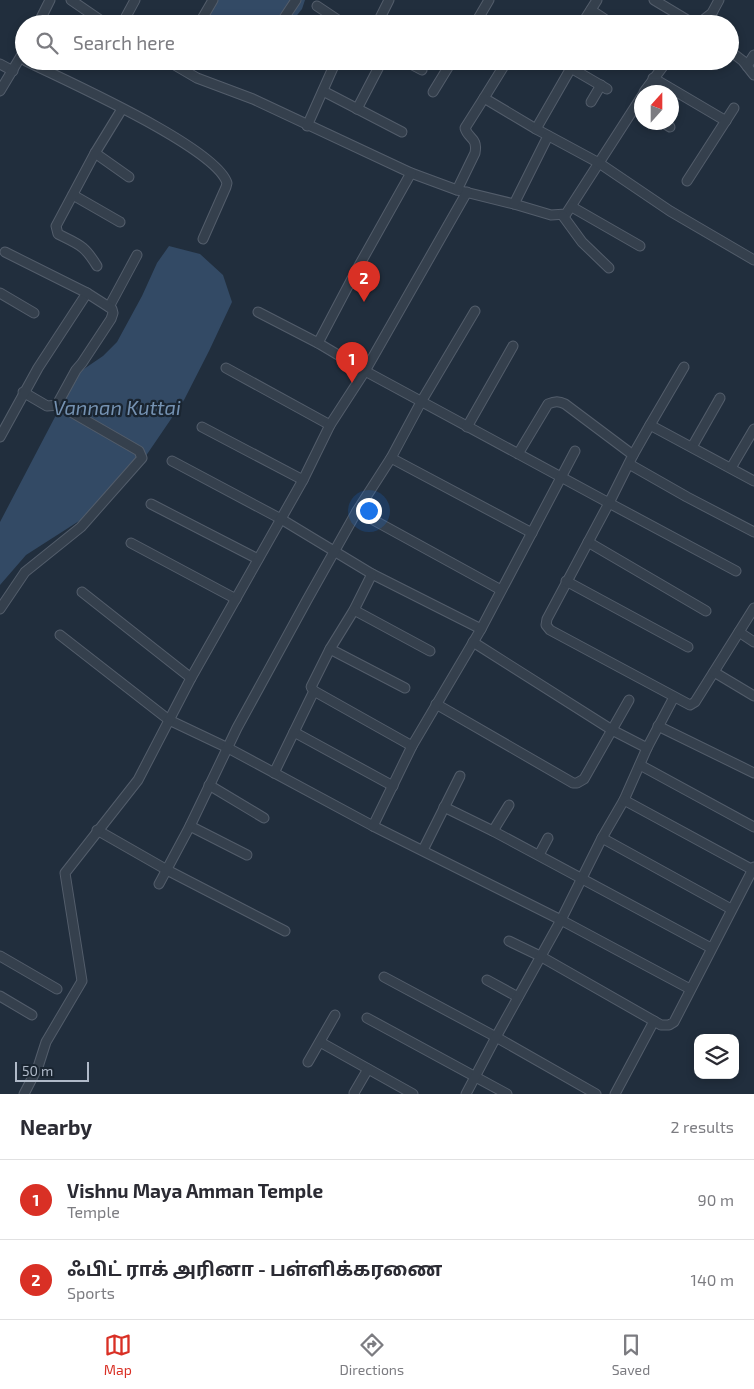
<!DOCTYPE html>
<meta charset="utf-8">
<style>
body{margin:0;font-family:"Exo 2","Noto Sans Tamil",sans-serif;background:#f7f7f7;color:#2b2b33}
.controls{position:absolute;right:15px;bottom:15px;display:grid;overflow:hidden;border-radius:10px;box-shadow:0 2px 8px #0003}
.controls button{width:45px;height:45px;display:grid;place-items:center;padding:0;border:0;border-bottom:1px solid #e1e1e2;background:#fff;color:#2b2b33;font:25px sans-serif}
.compass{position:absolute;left:634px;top:85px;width:45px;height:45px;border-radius:50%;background:#fff;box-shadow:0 2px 8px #0003;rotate:21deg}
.scale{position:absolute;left:15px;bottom:12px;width:74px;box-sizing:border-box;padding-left:5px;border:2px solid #b0bac9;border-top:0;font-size:14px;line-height:18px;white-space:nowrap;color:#b0bac9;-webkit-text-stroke:4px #1a2531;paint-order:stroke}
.you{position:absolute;left:368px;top:510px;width:18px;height:18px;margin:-12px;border:4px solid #fff;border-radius:50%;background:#1a73e8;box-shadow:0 0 0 8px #1a73e833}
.badge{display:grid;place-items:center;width:32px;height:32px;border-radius:50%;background:#d93025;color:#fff;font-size:16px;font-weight:700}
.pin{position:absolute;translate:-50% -41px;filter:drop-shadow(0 1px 2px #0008)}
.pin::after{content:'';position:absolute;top:26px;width:18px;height:15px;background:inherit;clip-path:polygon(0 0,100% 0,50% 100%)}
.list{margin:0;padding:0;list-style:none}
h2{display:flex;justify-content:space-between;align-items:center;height:65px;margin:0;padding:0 20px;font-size:21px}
h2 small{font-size:16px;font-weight:400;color:#7c7c81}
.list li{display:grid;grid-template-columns:32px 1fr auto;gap:15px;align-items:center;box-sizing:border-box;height:80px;padding:0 20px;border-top:1px solid #e1e1e2}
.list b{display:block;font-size:19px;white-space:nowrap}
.list p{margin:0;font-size:16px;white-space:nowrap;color:#7c7c81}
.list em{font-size:16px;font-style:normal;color:#7c7c81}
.icon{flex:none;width:28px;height:28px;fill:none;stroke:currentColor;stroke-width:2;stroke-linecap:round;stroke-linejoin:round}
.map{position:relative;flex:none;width:754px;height:1094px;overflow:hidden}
.search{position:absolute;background:#fff;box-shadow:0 2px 8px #0003;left:15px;right:15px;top:15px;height:55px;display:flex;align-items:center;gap:12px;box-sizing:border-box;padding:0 18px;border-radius:28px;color:#7c7c81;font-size:19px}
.sheet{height:225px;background:#fff}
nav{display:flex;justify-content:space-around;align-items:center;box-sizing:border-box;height:70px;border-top:1px solid #e1e1e2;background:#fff;font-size:14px;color:#7c7c81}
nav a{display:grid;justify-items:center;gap:2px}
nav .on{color:#d93025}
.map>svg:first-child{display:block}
.water{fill:#334a65}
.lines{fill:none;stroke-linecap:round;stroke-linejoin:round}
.street-casing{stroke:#535d6b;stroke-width:11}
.street{stroke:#35404d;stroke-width:9}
.labels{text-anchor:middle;stroke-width:4.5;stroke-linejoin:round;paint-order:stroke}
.water-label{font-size:20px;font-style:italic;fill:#7592b2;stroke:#1a2531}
</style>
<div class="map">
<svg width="754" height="1094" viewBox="0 0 754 1094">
<rect width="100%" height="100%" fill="#212e3d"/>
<g class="water">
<path d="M 214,0 L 305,0 L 302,9 L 290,24 L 198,24 Z"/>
<path d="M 169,246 L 200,254 L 223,275 L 232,302 L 209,351 L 184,400 L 139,466 L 104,505 L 26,555 L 0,585 L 0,522 L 78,373 L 103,356 L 117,342 L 142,296 L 157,263 Z"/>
</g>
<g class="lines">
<defs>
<g id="street">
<path d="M 71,0 L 106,24"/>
<path d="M 654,0 L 694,24"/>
<path d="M 317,6 L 344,24"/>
<path d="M 591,10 L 612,24"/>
<path d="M 536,23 L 538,24"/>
<path d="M 38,24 L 50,0"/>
<path d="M 122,24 L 135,0"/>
<path d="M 199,24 L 213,0"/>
<path d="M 280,24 L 296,0"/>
<path d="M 377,24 L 389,0"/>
<path d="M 475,24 L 489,0"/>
<path d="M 582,24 L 597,0"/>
<path d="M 698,24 L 712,13 L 719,0"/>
<path d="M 730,51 L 743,61 L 754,75"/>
<path d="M 26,61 C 64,80 216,147 227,183 L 226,187 L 203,239"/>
<path d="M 168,61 L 197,78 L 253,99 L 411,173 L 457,190 L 514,204 L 551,215 L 566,214 L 642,96"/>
<path d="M 405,61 L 422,70"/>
<path d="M 507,61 L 484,98 L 536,129"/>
<path d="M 0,64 L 13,71"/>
<path d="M 747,66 L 754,55"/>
<path d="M 653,78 L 726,121"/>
<path d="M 607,89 L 571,68 L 536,129 L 599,163 L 670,211 L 754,260"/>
<path d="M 0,91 L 24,51"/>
<path d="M 323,91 L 402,132"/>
<path d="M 433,92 L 452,61"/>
<path d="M 644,92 L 667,61"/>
<path d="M 591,102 L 601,85"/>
<path d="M 357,109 L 382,61"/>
<path d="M 662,122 L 670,127"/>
<path d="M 307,126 L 336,61"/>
<path d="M 95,153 L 129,177"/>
<path d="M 687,181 L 734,108"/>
<path d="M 457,190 L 475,153 C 478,137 468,139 465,128 L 484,98"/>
<path d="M 73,195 L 120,222"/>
<path d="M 514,204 L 548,136"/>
<path d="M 572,207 L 640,246"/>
<path d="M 563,216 L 582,242 L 609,268"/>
<path d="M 97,266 C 84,245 80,245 58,234 L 56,226 L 95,153 L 122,109"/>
<path d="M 0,293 L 34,313"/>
<path d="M 109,307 L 137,255"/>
<path d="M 258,312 L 318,343 L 365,371 L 609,503 L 633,455 L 565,404 C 559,401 555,401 548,404 L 518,454"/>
<path d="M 318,343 L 356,271 L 411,173"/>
<path d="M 226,368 L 330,425"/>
<path d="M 23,392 L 47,406 L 59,405"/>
<path d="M 650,425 L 684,367"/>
<path d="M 202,427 L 303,480"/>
<path d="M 467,427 L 513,346"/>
<path d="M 0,437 L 38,368 L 87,293"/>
<path d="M 692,447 L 720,398"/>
<path d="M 633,455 L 650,425 L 754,481"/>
<path d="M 391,458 L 532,533"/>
<path d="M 172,461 L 281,519 L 372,574 L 481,629"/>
<path d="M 629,464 L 687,497 L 754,532"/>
<path d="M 731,468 L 754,429"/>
<path d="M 151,504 L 258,559"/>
<path d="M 357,511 L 501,590"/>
<path d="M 588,542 L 706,611"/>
<path d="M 131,543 L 236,599"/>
<path d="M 736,571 L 609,503 L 547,619 L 546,625 L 550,630 L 690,705 L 695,702 L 754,608"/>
<path d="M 372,574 L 354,610 L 330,649 L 311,687 L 314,691 L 412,746"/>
<path d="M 566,581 L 688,647"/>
<path d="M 82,592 L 191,678"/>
<path d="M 0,609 L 25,572 L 81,527 L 142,458 L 139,451 L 59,405 L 59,401 L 76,370 L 82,363 L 111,319 L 113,313 L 112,309 L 87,293 L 5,252"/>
<path d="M 354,610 L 430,651"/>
<path d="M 739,632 L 754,642"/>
<path d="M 60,635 L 169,720 L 228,748 L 373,826 L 561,920 L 602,838 L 624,800 L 647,748 L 674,697"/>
<path d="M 473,642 L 612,730 L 647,748"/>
<path d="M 330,649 L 405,688"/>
<path d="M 714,672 L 754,696"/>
<path d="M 436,704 L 573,783 L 577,783 L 584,779 L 629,700"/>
<path d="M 658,726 L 754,773"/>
<path d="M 294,732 L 393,786"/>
<path d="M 640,765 L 754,827"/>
<path d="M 274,773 L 314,691"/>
<path d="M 209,785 L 264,818"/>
<path d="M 624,800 L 753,870"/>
<path d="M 444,807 L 493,831 L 711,948"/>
<path d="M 190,826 L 247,855"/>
<path d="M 373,826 L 412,746 L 481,629 L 575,451"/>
<path d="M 97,830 L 167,870 L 285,931"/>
<path d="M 493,831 L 509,805"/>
<path d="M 602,838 L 731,909"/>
<path d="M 423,850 L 460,776"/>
<path d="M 539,855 L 548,838"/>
<path d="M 159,884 L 190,826 L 237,728 L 307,600 L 357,511 L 391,458 L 421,402 L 475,311"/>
<path d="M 509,941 L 540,956 L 661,1025 L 669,1025 L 674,1022 L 754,867"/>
<path d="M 0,956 L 57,989"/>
<path d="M 384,977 L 496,1037 L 596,1094"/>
<path d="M 487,980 L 518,997"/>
<path d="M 0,996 L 32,1015"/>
<path d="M 367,1018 L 507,1094"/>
<path d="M 320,1042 L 413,1094"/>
<path d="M 308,1062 L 335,1015"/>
<path d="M 354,1093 L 368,1069"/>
<path d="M 24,1094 L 38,1067 L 46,1042 L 82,981 L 65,873 L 138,780 L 191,678 L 303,480 L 330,425 L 365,371 L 467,192"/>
<path d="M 466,1094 L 496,1037 L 561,920 L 690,989"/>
<path d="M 615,1094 L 654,1021"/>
</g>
</defs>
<use href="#street" class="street-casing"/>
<use href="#street" class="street"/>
</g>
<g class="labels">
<g class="water-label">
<text x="117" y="415">Vannan Kuttai</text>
</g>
</g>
</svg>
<div class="controls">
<button><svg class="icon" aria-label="layers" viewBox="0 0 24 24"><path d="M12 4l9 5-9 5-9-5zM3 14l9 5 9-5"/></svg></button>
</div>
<svg class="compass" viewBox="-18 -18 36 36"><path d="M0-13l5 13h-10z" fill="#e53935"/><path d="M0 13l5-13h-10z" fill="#7c7c81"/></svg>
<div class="scale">50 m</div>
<div class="you"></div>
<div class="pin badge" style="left:352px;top:383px">1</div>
<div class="pin badge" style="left:364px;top:302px">2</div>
<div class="search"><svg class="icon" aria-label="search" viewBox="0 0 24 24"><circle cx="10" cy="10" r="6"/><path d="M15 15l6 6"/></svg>Search here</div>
</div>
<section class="sheet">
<h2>Nearby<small>2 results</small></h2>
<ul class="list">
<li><span class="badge">1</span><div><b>Vishnu Maya Amman Temple</b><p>Temple</p></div><em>90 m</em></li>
<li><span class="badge">2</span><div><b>ஃபிட் ராக் அரினா - பள்ளிக்கரணை</b><p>Sports</p></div><em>140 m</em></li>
</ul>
</section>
<nav>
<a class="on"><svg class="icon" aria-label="map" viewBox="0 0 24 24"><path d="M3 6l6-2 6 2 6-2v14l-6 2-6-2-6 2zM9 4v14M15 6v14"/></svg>Map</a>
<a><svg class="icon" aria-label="directions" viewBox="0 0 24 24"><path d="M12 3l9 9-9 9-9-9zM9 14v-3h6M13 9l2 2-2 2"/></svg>Directions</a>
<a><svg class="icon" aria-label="saved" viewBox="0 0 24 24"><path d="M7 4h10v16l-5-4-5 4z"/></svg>Saved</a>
</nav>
